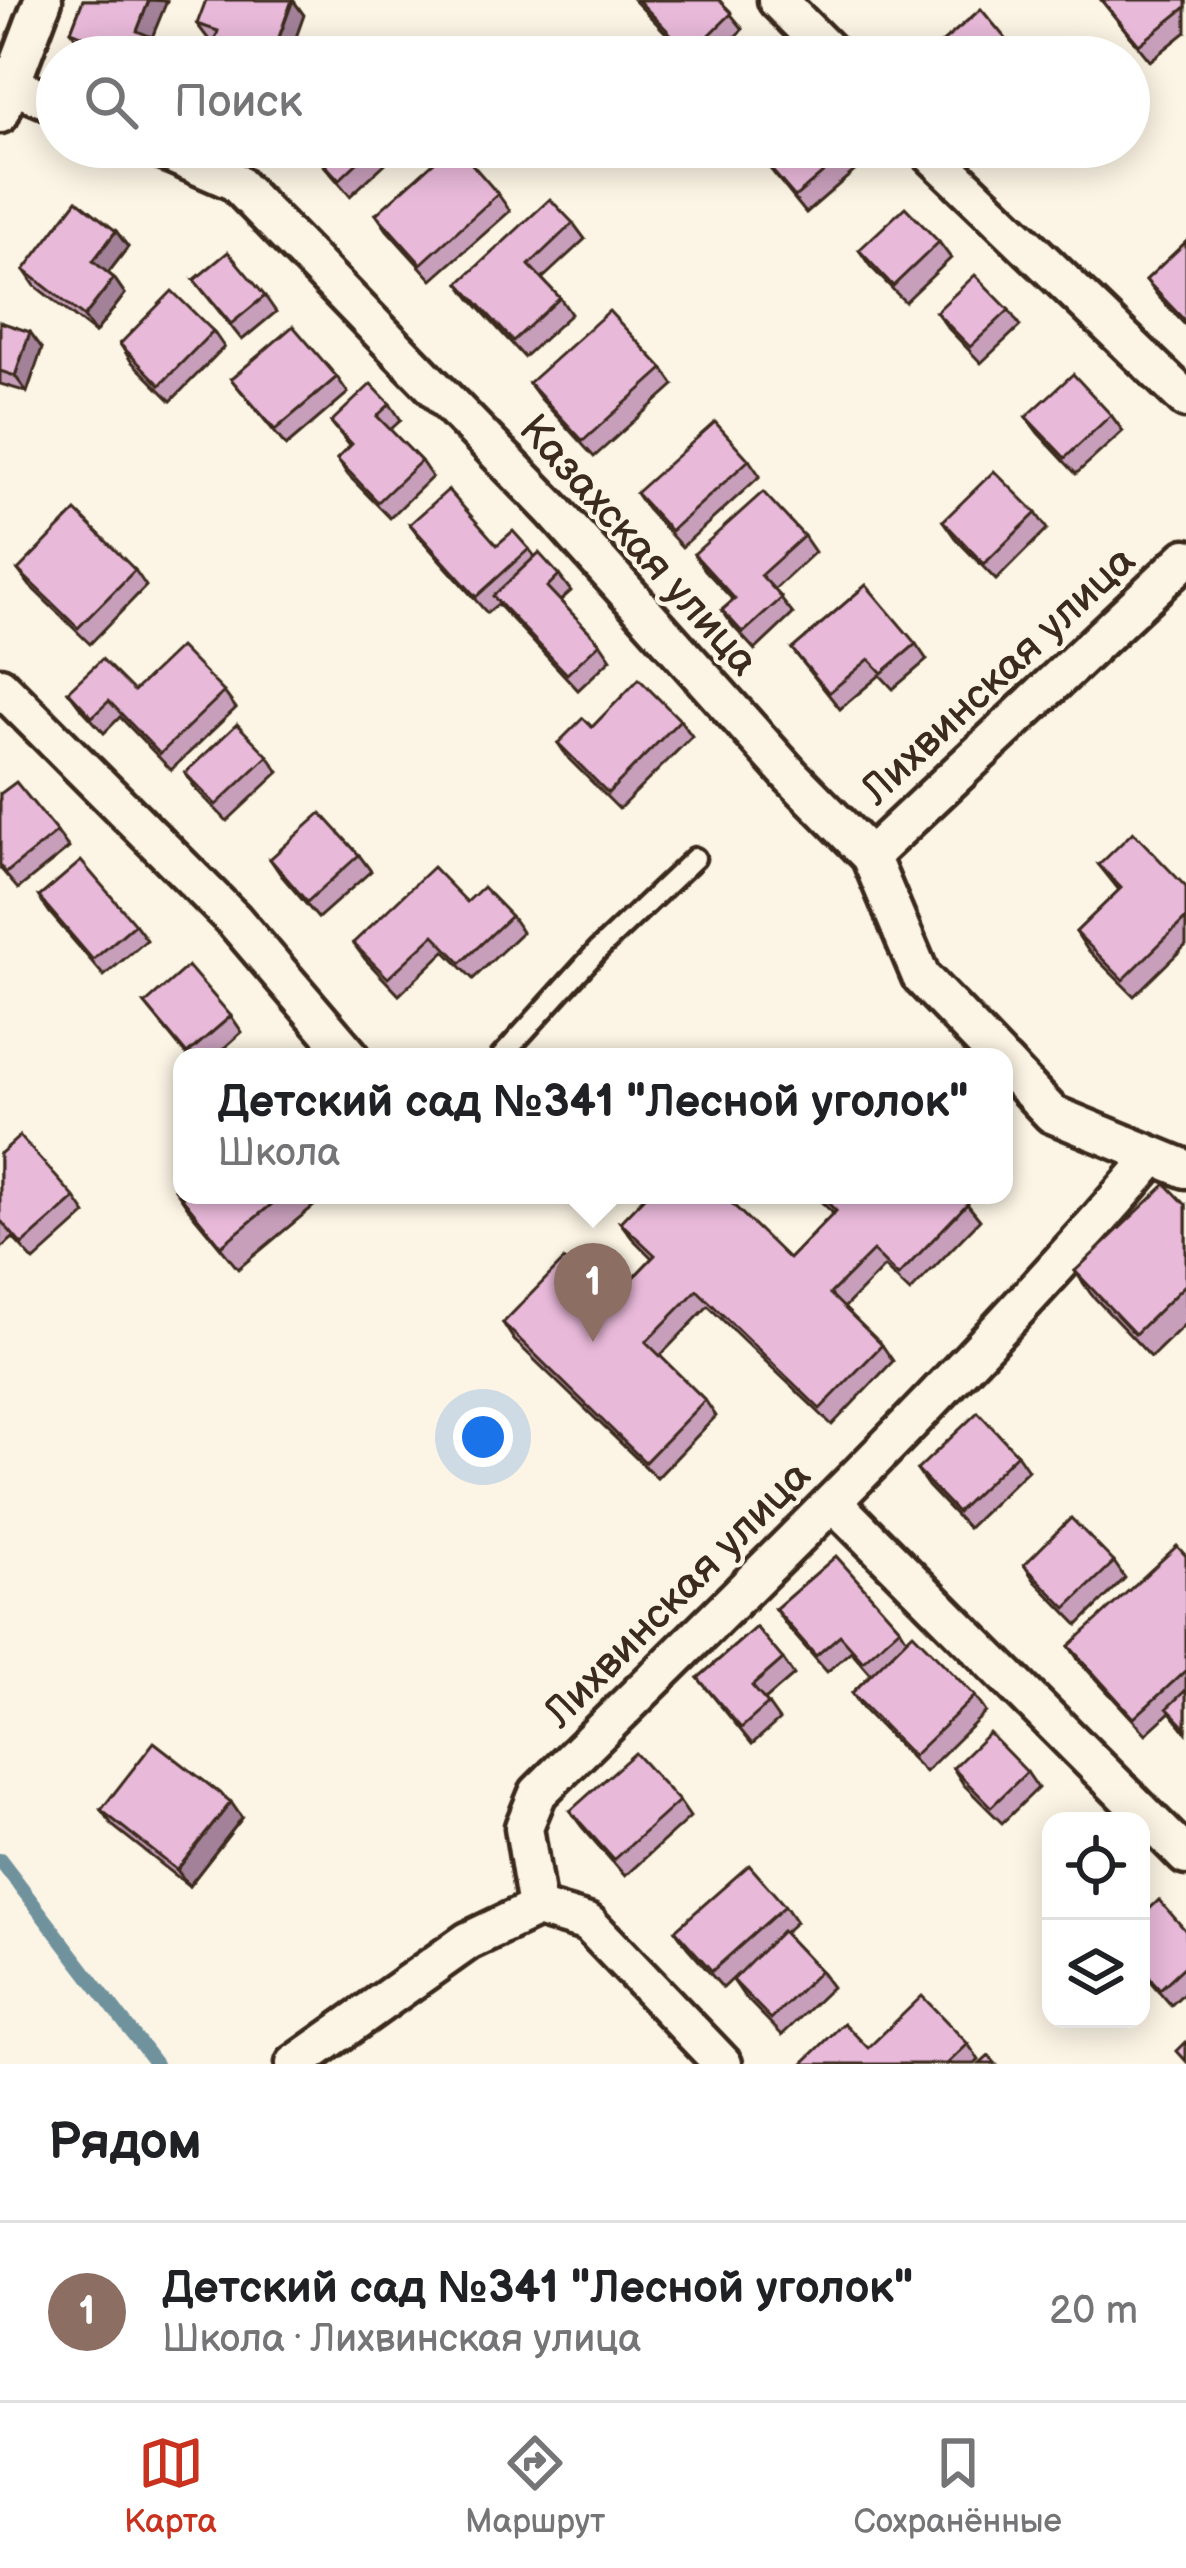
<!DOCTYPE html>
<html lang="ru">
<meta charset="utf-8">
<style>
body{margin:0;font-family:"Balsamiq Sans",sans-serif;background:#f6f6f6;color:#202124}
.controls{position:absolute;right:36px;bottom:36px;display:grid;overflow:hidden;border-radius:24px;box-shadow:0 6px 30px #0003}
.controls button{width:108px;height:108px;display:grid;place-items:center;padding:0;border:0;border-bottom:3px solid #e0e0e0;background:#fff;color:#202124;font:60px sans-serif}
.you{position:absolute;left:483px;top:1437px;width:42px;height:42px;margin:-30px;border:9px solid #fff;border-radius:50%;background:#1a73e8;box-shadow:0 0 0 18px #1a73e833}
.badge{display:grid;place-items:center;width:78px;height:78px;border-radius:50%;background:#c8321e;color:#fff;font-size:39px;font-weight:700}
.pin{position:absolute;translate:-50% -99px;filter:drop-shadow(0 3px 6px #0008)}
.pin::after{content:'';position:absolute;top:63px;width:42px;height:36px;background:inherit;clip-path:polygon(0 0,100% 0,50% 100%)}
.popup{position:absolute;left:173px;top:1048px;width:840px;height:156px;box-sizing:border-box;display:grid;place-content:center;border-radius:24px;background:#fff;filter:drop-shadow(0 3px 9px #0005);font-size:39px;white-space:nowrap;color:#757577}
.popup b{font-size:45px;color:#202124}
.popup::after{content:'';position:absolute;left:50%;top:100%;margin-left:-24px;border:24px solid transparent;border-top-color:#fff}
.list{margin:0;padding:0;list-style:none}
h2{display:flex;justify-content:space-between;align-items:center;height:156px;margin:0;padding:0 48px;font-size:51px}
h2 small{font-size:39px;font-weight:400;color:#757577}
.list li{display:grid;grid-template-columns:78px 1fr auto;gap:36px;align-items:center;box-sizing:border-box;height:180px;padding:0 48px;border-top:3px solid #e0e0e0}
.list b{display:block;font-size:45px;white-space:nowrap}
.list p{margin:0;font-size:39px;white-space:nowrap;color:#757577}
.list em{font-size:39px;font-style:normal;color:#757577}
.icon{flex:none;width:66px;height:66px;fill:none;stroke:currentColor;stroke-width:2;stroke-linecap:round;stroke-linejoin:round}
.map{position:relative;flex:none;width:1186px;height:2064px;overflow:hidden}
.search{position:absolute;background:#fff;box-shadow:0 6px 30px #0003;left:36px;right:36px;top:36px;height:132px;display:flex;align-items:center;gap:30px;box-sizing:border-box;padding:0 42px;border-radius:66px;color:#757577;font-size:45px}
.sheet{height:336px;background:#fff}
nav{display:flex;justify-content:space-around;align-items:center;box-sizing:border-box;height:168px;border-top:3px solid #e0e0e0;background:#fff;font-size:33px;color:#757577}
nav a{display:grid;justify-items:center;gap:6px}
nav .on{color:#c8321e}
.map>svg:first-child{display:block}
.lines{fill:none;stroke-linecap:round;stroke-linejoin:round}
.stream{stroke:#6f929d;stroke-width:14}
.lane-casing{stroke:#3b2a1e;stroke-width:27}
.street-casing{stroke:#3b2a1e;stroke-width:45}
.lane{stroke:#fcf5e5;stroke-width:18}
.street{stroke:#fcf5e5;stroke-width:36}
.wall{fill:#c89fbb;stroke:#3b2a1e;stroke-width:3}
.shaded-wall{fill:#a38299;stroke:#3b2a1e;stroke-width:3}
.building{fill:#e9b9da;stroke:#3b2a1e;stroke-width:3}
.labels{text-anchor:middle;stroke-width:9;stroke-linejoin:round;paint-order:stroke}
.street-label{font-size:42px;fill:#3b2a1e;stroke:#fcf5e5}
</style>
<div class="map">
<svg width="1186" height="2064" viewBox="0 0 1186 2064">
<rect width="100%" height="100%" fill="#fcf5e5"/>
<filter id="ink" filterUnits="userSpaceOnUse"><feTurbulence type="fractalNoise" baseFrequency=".00833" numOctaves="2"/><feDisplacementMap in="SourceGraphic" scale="24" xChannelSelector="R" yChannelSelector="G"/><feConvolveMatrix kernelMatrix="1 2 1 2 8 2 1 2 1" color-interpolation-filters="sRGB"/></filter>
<g filter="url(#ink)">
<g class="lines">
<path class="stream" d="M 0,1860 L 156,2064"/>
<defs>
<path id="lane" d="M 501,1057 L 598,950 L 695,858"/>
<g id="street">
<path d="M 777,0 L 834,57"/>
<path d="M 0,80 L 57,104"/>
<path d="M 0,114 L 43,0"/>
<path d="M 155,147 L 235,182 L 553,510 L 791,776 L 870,856 L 921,977 L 998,1057"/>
<path d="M 924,147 L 1186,399"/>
<path d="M 0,686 L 234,920 L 351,1057"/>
<path d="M 870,856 L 1186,558"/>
<path d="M 1004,1063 L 1052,1114 L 1186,1169"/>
<path d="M 833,1502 L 1186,1856"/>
<path d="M 537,1908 L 588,1923 L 723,2064"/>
<path d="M 295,2064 L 468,1941 L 537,1908 L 524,1827 L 538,1793 C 748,1586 962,1381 1153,1157"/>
</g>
</defs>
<use href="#lane" class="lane-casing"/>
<use href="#street" class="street-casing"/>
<use href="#lane" class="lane"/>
<use href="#street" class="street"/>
</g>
<g class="wall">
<path d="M 83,0 L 166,0 L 152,37 L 176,57 L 107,57 L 82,47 L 71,31 Z"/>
<path d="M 634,0 L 719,0 L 743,29 L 714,57 L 689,57 Z"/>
<path d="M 1101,0 L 1186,0 L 1186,32 L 1150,61 Z"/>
<path d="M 304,15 L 214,42 L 209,40 L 197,24 Z"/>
<path d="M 308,147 L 403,147 L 350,196 Z"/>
<path d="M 854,147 L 865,162 L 806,213 L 763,160 Z"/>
<path d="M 498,194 L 510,211 L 432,280 L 387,230 L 376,214 Z"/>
<path d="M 573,223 L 585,239 L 542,279 L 560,298 L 571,314 L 524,357 L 471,299 L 459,283 Z"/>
<path d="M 116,231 L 128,247 L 108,273 L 114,278 L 125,294 L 95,333 L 35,286 L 24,270 Z"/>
<path d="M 939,242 L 951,258 L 905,302 L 870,266 L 859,250 Z"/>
<path d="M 1186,242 L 1186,326 L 1158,296 L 1146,280 Z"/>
<path d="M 194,280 L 265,296 L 276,312 L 242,340 Z"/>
<path d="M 1009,310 L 1020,326 L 981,363 L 948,328 L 936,312 Z"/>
<path d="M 0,322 L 42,348 L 27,392 L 0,384 Z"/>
<path d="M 213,331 L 224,347 L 171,401 L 131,361 L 120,344 Z"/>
<path d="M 663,369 L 674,385 L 594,457 L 541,399 L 529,383 Z"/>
<path d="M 337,377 L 348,393 L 286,446 L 231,379 Z"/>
<path d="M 390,404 L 401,420 L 390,430 L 421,461 L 432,477 L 390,518 L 348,475 L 337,459 L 350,446 L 331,422 Z"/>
<path d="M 1111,415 L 1123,431 L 1076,474 L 1038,433 L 1026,417 Z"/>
<path d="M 749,460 L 760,476 L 682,547 L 647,509 L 636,493 Z"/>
<path d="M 1036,513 L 1047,529 L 996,580 L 955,538 L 943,521 Z"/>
<path d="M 410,524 L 497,545 L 529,549 L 535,557 L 559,575 L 571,591 L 560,601 L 600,643 L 611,659 L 578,690 L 498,604 L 487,613 L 422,540 Z"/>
<path d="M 804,536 L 815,552 L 774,590 L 793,614 L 755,650 L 733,626 L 722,610 L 733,600 L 705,570 L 694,554 Z"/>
<path d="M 18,570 L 135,570 L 146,586 L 90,644 L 30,586 Z"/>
<path d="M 916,644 L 927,660 L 893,689 L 880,675 L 840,709 L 792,649 Z"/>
<path d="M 68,691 L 224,692 L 236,708 L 171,770 L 120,717 L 104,733 L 80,707 Z"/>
<path d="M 680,720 L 692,736 L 619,809 L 569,759 L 558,743 Z"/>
<path d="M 268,756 L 279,772 L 227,821 L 196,789 L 185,773 Z"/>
<path d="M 0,794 L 57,832 L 69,848 L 18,889 L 0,868 Z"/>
<path d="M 359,855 L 371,871 L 318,918 L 281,875 L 270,859 Z"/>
<path d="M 1099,865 L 1186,887 L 1186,945 L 1134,996 L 1087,949 L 1076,932 L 1119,890 Z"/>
<path d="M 39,897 L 135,924 L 147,940 L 104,976 L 50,913 Z"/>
<path d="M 467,902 L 511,916 L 522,932 L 473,979 L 445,951 L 399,995 L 365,959 L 353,943 Z"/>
<path d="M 145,1004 L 231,1016 L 242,1032 L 214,1057 L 188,1057 Z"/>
<path d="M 0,1154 L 75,1198 L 86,1214 L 34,1261 L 13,1238 L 0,1249 Z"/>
<path d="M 175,1189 L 182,1195 L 327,1195 L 238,1269 L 191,1212 Z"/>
<path d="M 814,1195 L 960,1195 L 980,1220 L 910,1292 L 884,1267 L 844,1308 L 882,1345 L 893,1361 L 832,1425 L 708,1306 L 660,1356 L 705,1400 L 716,1416 L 657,1478 L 514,1340 L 503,1323 L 609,1303 L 652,1258 L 632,1238 L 620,1222 L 789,1259 L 833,1213 Z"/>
<path d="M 1186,1205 L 1186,1323 L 1151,1357 L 1091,1294 L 1075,1271 Z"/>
<path d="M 1017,1454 L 1028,1470 L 968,1528 L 928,1486 L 917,1470 Z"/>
<path d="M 1186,1556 L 1186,1732 L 1170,1712 L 1146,1734 L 1080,1662 L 1069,1646 Z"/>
<path d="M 1114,1562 L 1125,1578 L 1078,1625 L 1035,1581 L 1024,1565 Z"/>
<path d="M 775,1609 L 900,1628 L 907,1639 L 975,1696 L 986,1712 L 925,1772 L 863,1709 L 852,1693 L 871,1674 L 851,1651 L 827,1672 L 786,1625 Z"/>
<path d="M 783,1659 L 794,1675 L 765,1700 L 779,1720 L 752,1744 L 698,1678 Z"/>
<path d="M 953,1768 L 1027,1772 L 1038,1788 L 1002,1823 L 964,1785 Z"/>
<path d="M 679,1801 L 690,1817 L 625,1876 L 582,1827 L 570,1811 Z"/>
<path d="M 101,1810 L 242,1818 L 189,1886 L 113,1826 Z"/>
<path d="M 785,1906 L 796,1922 L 784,1933 L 820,1971 L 832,1987 L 782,2035 L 744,1996 L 733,1980 L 739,1973 L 723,1988 L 687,1947 L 675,1930 Z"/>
<path d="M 1141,1917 L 1186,1931 L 1186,1991 L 1171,2005 L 1141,1971 Z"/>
<path d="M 968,2044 L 979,2060 L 975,2064 L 802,2064 L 868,2048 Z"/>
</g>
<g class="shaded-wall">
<path d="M 149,0 L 167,1 L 148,47 L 137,31 Z"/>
<path d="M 293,0 L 304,15 L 289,57 L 272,57 Z"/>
<path d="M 166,43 L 176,57 L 161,57 Z"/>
<path d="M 116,231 L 128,247 L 105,277 L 93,261 Z"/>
<path d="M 114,278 L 125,294 L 95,333 L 84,317 Z"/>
<path d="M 30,332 L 42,348 L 27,392 L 15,376 Z"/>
<path d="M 231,1802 L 242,1818 L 189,1886 L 177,1870 Z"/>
</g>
<g class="building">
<path d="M 83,0 L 149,0 L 137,31 L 166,43 L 161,57 L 130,57 L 131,55 L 71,31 Z"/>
<path d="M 206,0 L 292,0 L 272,57 L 209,57 L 218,31 L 197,24 Z"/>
<path d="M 638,0 L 719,0 L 732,13 L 690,54 Z"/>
<path d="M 1102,0 L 1186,0 L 1186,7 L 1139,45 Z"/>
<path d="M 981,9 L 1021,57 L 925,57 Z"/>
<path d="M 309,147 L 374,147 L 339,180 Z"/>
<path d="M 451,147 L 457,147 L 498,194 L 421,264 L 376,214 Z"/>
<path d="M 778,147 L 853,147 L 795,197 L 763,160 Z"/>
<path d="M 550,199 L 573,223 L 529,265 L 560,298 L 513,341 L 459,283 Z"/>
<path d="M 77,200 L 116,231 L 93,261 L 114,278 L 84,317 L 24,270 Z"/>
<path d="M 905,207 L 939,242 L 893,286 L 859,250 Z"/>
<path d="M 1186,242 L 1186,322 L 1146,280 Z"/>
<path d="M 228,252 L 265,296 L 231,324 L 194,280 Z"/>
<path d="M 975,275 L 1009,310 L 970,347 L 936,312 Z"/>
<path d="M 172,291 L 213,331 L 160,385 L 120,344 Z"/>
<path d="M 609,311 L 663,369 L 583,441 L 529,383 Z"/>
<path d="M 0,322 L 30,332 L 15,376 L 0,371 Z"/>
<path d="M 293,326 L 337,377 L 275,430 L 231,379 Z"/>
<path d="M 1073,374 L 1111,415 L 1065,458 L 1026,417 Z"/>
<path d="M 371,384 L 390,404 L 377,416 L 421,461 L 378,502 L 337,459 L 352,444 L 331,422 Z"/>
<path d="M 715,422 L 749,460 L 671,531 L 636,493 Z"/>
<path d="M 994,471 L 1036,513 L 984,564 L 943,521 Z"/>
<path d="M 448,490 L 497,545 L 513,531 L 529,549 L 476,597 L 410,524 Z"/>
<path d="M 763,492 L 804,536 L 761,575 L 782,598 L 743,633 L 722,610 L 735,599 L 694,554 Z"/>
<path d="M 76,511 L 135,570 L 78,628 L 18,570 Z"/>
<path d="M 539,553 L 559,575 L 547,587 L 600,643 L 567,674 L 493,596 Z"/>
<path d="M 866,585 L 916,644 L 882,673 L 869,659 L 829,693 L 792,649 Z"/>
<path d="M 180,647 L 224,692 L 160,754 L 109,701 L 92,717 L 68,691 L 102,659 L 134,691 Z"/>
<path d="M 639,679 L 680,720 L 608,793 L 558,743 L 583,718 L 592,727 Z"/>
<path d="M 237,724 L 268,756 L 216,805 L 185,773 Z"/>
<path d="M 16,782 L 57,832 L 6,873 L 0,865 L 0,794 Z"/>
<path d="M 321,813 L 359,855 L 307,902 L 270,859 Z"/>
<path d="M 1133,832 L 1186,887 L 1186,918 L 1123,980 L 1076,932 L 1121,888 L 1099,865 Z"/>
<path d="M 81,861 L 135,924 L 93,960 L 39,897 Z"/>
<path d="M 433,867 L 467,902 L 483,887 L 511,916 L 461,963 L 434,935 L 388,978 L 353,943 Z"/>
<path d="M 188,966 L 231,1016 L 187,1054 L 145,1004 Z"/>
<path d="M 20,1136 L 75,1198 L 22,1245 L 2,1222 L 0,1223 L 0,1154 Z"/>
<path d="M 182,1183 L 182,1195 L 283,1195 L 221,1246 L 175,1189 Z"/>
<path d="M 1166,1184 L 1186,1205 L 1186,1284 L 1135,1334 L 1075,1271 Z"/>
<path d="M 646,1195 L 723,1195 L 789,1259 L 836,1211 L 820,1195 L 960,1195 L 968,1203 L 898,1276 L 873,1251 L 830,1294 L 882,1345 L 820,1409 L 697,1290 L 646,1342 L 705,1400 L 645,1462 L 503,1323 L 564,1260 L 609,1303 L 655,1255 L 620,1222 Z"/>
<path d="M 978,1412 L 1017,1454 L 957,1512 L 917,1470 Z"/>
<path d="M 1071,1518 L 1114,1562 L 1066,1608 L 1024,1565 Z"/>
<path d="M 1177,1546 L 1186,1556 L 1186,1670 L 1134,1718 L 1069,1646 Z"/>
<path d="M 836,1556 L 900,1628 L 863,1661 L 840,1635 L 816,1656 L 775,1609 Z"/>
<path d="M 756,1627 L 783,1659 L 752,1686 L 768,1704 L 741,1728 L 698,1678 Z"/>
<path d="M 913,1633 L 975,1696 L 913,1756 L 852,1693 Z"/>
<path d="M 1186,1690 L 1186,1728 L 1167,1708 Z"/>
<path d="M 989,1733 L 1027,1772 L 991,1807 L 953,1768 Z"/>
<path d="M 154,1742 L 231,1802 L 177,1870 L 101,1810 Z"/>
<path d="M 635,1753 L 679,1801 L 614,1860 L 570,1811 Z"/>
<path d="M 749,1865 L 785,1906 L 712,1971 L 675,1930 Z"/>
<path d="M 1159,1900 L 1186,1931 L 1186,1965 L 1160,1989 L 1141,1968 L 1141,1917 Z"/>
<path d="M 782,1931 L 820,1971 L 771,2019 L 733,1980 Z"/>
<path d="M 922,1996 L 968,2044 L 947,2064 L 802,2064 L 844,2023 L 868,2048 Z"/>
<path d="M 1186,2042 L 1186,2061 L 1177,2051 Z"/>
<path d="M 989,2056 L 996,2064 L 980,2064 Z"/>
</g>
</g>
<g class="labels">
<g class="street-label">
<text transform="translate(640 544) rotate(48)" y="15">Казахская улица</text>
<text transform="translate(997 674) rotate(-43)" y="15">Лихвинская улица</text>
<text transform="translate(676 1593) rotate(-45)" y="15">Лихвинская улица</text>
</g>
</g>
</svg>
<div class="controls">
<button><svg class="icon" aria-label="locate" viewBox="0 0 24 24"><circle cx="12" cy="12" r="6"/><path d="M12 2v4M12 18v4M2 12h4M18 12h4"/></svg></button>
<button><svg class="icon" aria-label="layers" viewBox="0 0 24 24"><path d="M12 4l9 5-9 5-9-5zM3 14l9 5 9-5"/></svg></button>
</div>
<div class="you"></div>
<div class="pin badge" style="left:593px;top:1342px;background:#8d6e63">1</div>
<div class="popup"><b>Детский сад №341 &quot;Лесной уголок&quot;</b>Школа</div>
<div class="search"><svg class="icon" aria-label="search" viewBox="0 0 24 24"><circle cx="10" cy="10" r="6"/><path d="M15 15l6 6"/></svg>Поиск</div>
</div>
<section class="sheet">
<h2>Рядом<small></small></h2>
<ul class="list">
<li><span class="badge" style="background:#8d6e63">1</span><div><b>Детский сад №341 &quot;Лесной уголок&quot;</b><p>Школа · Лихвинская улица</p></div><em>20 m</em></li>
</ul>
</section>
<nav>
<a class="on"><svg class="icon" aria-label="map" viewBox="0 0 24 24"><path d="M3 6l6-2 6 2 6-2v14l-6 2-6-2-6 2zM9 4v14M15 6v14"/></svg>Карта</a>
<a><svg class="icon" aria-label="directions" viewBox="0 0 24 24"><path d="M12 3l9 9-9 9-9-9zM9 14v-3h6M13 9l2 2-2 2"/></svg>Маршрут</a>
<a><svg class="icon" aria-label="saved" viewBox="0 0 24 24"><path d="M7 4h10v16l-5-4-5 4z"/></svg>Сохранённые</a>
</nav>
